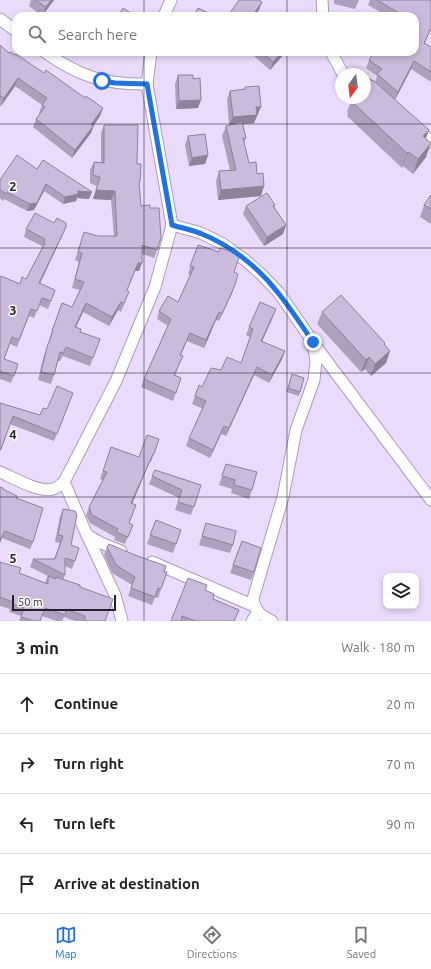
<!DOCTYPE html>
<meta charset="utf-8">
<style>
body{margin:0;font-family:Ubuntu,sans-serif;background:#f6f6f6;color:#202124}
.controls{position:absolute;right:12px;bottom:12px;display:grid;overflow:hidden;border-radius:8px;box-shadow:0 2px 6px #0003}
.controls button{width:36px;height:36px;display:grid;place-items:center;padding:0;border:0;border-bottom:1px solid #e0e0e0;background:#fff;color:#202124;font:20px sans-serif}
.compass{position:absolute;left:335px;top:68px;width:36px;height:36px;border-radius:50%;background:#fff;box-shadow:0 2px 6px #0003;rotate:194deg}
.scale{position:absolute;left:12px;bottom:10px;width:104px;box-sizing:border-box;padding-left:4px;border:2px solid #251f2b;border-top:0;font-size:11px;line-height:14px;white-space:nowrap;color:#251f2b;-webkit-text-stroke:3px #fff;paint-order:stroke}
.stop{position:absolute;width:12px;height:12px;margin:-9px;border:3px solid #1a73e8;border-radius:50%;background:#fff}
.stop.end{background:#1a73e8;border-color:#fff;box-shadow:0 1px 4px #0008}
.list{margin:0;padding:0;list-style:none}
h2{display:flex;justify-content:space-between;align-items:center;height:52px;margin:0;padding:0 16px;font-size:17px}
h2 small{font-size:13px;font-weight:400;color:#757577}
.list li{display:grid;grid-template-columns:26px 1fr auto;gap:12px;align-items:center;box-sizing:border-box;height:60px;padding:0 16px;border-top:1px solid #e0e0e0}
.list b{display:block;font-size:15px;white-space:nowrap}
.list em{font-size:13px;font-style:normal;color:#757577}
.icon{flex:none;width:22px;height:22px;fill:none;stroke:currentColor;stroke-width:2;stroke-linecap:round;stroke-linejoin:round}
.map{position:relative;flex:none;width:431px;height:621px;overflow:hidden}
.search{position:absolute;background:#fff;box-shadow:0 2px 6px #0003;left:12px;right:12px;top:12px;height:44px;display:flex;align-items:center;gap:10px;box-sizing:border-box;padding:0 14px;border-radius:12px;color:#757577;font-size:15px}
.sheet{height:292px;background:#fff}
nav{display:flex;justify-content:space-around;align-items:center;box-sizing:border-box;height:56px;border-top:1px solid #e0e0e0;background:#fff;font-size:11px;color:#757577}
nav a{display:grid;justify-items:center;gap:2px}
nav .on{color:#1a73e8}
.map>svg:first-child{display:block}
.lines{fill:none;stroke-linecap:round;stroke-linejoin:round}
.minor-casing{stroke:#ab9cbd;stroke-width:13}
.minor{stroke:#fff;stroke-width:11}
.wall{fill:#aea0bd}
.shaded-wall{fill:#8d829a}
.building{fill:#cabadc;stroke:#8d829a}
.route{stroke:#1a73e8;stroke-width:5}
.grid{fill:none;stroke:#251f2b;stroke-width:1;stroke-opacity:0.55}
.grid-label{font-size:13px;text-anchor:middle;font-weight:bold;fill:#251f2b;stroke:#fff;stroke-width:3;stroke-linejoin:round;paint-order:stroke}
</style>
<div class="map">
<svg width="431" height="621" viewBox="0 0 431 621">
<rect width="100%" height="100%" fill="#eadafc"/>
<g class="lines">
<defs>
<g id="minor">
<path d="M 322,0 L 323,16"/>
<path d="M 164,16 L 171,0"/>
<path d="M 0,19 L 16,31"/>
<path d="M 45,52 C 78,76 106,85 147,84"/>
<path d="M 331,52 L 343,74"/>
<path d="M 415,126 L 431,142"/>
<path d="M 172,225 L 201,233 L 223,244 L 245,260 L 262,275 L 279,293 L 313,342 L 316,361 L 314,380 L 296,430 L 283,497 L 253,599 C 255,611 261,616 272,621"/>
<path d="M 314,344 L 431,500"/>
<path d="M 0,472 C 14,478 39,493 53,489 C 57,488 60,485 64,482 L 116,381 L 155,287 L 172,225 L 147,84 L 151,52"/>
<path d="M 64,482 L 87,535 L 101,543 L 121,551"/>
<path d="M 87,535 L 115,595 L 122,621"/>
<path d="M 152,562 L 254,606"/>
<path d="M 252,621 L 258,612"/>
</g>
</defs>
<use href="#minor" class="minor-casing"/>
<use href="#minor" class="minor"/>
</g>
<g class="wall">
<path d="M 31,0 L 54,0 L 42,16 L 29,6 Z"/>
<path d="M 334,0 L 359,0 L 355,9 L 334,4 Z"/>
<path d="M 370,0 L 431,0 L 425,43 L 431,47 L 431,82 L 411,69 L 395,100 L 426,138 L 426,157 L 413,174 L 403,166 L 402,168 L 347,116 L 348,113 L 347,112 L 352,98 L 365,98 L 375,82 L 377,76 L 366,68 L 369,60 L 415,16 L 387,16 L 368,5 Z"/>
<path d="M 0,45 L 9,53 L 100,116 L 94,125 L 91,133 L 72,158 L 33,127 L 36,119 L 40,114 L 39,113 L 42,105 L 15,86 L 1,106 L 0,106 Z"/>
<path d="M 256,52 L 285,52 L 283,55 L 270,70 L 254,56 Z"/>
<path d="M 178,75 L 193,79 L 198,108 L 176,109 L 175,84 Z"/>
<path d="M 245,87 L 258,115 L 257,115 L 254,123 L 243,124 L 246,138 L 244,143 L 249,163 L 261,196 L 218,200 L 216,181 L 219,171 L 230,170 L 222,136 L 226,126 L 229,125 L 227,99 L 230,91 L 244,90 Z"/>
<path d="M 104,125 L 137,164 L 141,206 L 157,250 L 154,258 L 142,254 L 139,271 L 135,271 L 127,291 L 126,300 L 121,312 L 118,310 L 109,326 L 83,312 L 76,327 L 80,332 L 100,339 L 90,366 L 63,356 L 60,361 L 58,361 L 54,375 L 51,384 L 38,380 L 44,355 L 50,340 L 49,339 L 62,303 L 72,307 L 80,290 L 72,288 L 79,262 L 75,260 L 84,232 L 98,236 L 114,236 L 111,200 L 93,199 L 97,186 L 90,183 L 90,170 L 94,162 L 101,162 L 101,133 Z"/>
<path d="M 188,136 L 208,155 L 205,164 L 189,166 L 185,145 Z"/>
<path d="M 37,169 L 89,199 L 77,198 L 76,201 L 63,204 L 44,191 L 34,210 L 27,211 L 4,199 L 3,201 L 0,198 L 0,180 Z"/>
<path d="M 431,195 L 431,224 L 420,217 L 424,205 Z"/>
<path d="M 275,205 L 274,207 L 286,225 L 283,234 L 264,246 L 243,214 L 246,206 Z"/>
<path d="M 54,223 L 66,227 L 63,234 L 40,284 L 55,290 L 48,309 L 39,305 L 34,318 L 29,316 L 17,347 L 10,344 L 4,359 L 18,364 L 11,383 L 0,379 L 0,278 L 20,284 L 26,279 L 41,250 L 42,246 L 24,237 L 26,229 Z"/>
<path d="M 198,245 L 234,272 L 235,285 L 232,293 L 219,321 L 216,320 L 204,348 L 187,341 L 181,355 L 183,356 L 175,375 L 181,378 L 173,401 L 141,387 L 144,379 L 168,326 L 157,319 L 159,311 L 178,302 L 190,275 L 188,274 Z"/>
<path d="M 276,309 L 273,317 L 262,342 L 285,351 L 282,359 L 269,383 L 254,375 L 226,436 L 221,434 L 210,458 L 186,446 L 189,438 L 203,409 L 192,404 L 199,385 L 202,387 L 221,370 L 241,363 L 250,337 L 246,335 L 249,327 Z"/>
<path d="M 322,312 L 385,343 L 384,345 L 390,351 L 386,363 L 371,376 L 365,369 L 361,372 L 317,324 Z"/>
<path d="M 292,374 L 304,378 L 299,396 L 286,392 Z"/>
<path d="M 73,393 L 54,441 L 10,424 L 0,452 L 0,403 L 40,415 L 47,409 Z"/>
<path d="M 159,439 L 151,462 L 150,461 L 132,504 L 133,513 L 129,523 L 133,525 L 125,544 L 114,540 L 115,537 L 90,523 L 86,515 L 89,507 L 103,480 L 100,479 L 111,447 L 139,457 Z"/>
<path d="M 226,464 L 252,490 L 249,499 L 231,493 L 232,489 L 219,485 Z"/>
<path d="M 155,470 L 201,485 L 191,515 L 175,510 L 179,498 L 149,484 Z"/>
<path d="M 3,489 L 16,498 L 33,542 L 30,549 L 2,538 Z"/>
<path d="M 63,509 L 75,561 L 72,569 L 65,566 L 65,575 L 63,580 L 80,587 L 105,621 L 75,621 L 64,617 L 62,621 L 57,621 L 42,616 L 40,621 L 19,621 L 21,616 L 9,612 L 10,609 L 0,606 L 0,562 L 19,573 L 45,583 L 48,576 L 52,578 L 30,567 L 33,559 L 54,559 L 60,543 L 55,542 L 60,516 Z"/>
<path d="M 156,520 L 181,530 L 173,553 L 147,544 Z"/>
<path d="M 206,523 L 233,545 L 230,553 L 199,545 Z"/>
<path d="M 242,541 L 254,572 L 251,580 L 230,573 Z"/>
<path d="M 107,547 L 167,572 L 158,598 L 155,597 L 152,605 L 128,596 L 132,585 L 112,573 L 104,555 Z"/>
<path d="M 206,590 L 213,599 L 239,610 L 234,621 L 171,621 Z"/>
</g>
<g class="shaded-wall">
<path d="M 51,0 L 54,0 L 42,16 L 46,7 Z"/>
<path d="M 262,2 L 259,10 L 255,16 L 252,16 Z"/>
<path d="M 431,28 L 431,29 L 421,51 L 424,43 Z"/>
<path d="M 282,52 L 285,52 L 283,55 L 270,70 L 273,62 Z"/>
<path d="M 414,61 L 411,69 L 395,100 L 398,92 Z"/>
<path d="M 18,78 L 15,86 L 1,106 L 4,98 Z"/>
<path d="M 201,100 L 198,108 L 176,109 L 179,101 Z"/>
<path d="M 256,107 L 261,107 L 254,123 L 229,125 L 233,117 Z"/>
<path d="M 103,108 L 100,116 L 91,129 L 94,125 L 91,133 L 72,158 L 75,150 L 91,125 Z"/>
<path d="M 429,130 L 424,144 L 423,136 Z"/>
<path d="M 431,143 L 426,157 L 413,174 L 418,159 Z"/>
<path d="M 408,152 L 403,166 L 402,168 L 407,153 Z"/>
<path d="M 208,155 L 205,164 L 189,166 L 192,158 Z"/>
<path d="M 46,184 L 44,191 L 34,210 L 27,211 L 30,204 Z"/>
<path d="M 264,186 L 261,196 L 218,200 L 221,190 Z"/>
<path d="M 96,190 L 115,191 L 111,200 L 93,199 Z"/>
<path d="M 78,191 L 92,192 L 89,199 L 77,198 L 76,201 L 63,204 L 65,197 Z"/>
<path d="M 286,225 L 283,234 L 264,246 L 267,237 Z"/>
<path d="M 66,227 L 63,234 L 36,291 L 39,283 Z"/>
<path d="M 138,263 L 142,263 L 139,271 L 135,271 L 123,299 Z"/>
<path d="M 235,285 L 232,293 L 219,321 L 222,314 Z"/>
<path d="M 121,302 L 118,310 L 109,326 L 112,317 Z"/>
<path d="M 86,303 L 83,312 L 72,335 L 75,327 Z"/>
<path d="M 276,309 L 273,317 L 258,349 L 261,341 Z"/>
<path d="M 219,312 L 216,320 L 204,348 L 206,340 Z"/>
<path d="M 285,351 L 282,359 L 269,383 L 272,375 Z"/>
<path d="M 390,351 L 386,363 L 371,376 L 375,364 Z"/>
<path d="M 369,357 L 365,369 L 361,372 L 366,360 Z"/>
<path d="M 257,367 L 254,375 L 226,436 L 229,428 Z"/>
<path d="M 224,426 L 221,434 L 210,458 L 213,450 Z"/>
<path d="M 153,454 L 150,461 L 129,511 L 131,503 Z"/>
<path d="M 5,531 L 2,538 L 0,543 L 0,540 Z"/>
</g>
<g class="building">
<path d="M 35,0 L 51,0 L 46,7 Z"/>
<path d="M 239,0 L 259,0 L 262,2 L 252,16 L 225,16 L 227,12 L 229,14 Z"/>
<path d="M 377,0 L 431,0 L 431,28 L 424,43 L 431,47 L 431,72 L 414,61 L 398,92 L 377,74 L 382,69 L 369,60 L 374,52 L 415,52 L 415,16 L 397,16 L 399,13 Z"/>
<path d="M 123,8 L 135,16 L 118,16 Z"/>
<path d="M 198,8 L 215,16 L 194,16 Z"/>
<path d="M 0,45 L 9,53 L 10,52 L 15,55 L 16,54 L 44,73 L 46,70 L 85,98 L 86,96 L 103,108 L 91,125 L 94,125 L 75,150 L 36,119 L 45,107 L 42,105 L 47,98 L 18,78 L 4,98 L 0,96 Z"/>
<path d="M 262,52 L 282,52 L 273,62 Z"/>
<path d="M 178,75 L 193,75 L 193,79 L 200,78 L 201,100 L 179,101 Z"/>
<path d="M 369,79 L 374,81 L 429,130 L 423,136 L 431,143 L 418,159 L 408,152 L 407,153 L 352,102 L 354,99 L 353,98 L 365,98 L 365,83 Z"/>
<path d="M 259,86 L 261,107 L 256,107 L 257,115 L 233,117 L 230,91 L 245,89 L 245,87 Z"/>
<path d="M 242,122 L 246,138 L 243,138 L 249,163 L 256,162 L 257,174 L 263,173 L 264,186 L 221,190 L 219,171 L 236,170 L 226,126 Z"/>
<path d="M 104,125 L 138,125 L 137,164 L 141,164 L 140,182 L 139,182 L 141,206 L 150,205 L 150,208 L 159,208 L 161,238 L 157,250 L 142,245 L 142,263 L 138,263 L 127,290 L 129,292 L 124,303 L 121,302 L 112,317 L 86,303 L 75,327 L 81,329 L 80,332 L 100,339 L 93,358 L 66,347 L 63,353 L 60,352 L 54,375 L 41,372 L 47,347 L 53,331 L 52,331 L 62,303 L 72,307 L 84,282 L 75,279 L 82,253 L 78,252 L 84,232 L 98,236 L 117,236 L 115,191 L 96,190 L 100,177 L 93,175 L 94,162 L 104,163 Z"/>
<path d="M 205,134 L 208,155 L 192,158 L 188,136 Z"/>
<path d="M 17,155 L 37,169 L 43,160 L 92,192 L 78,191 L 78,194 L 65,197 L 46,184 L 37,203 L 30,204 L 7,192 L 6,194 L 0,190 L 0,180 Z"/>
<path d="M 267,193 L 275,205 L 273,206 L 286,225 L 267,237 L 246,206 Z"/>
<path d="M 431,195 L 431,209 L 424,205 Z"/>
<path d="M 35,213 L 54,223 L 57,218 L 66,223 L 66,227 L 39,283 L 55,290 L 51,301 L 42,298 L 37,311 L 31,309 L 19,340 L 12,337 L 4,359 L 18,364 L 14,376 L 0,371 L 0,278 L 1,276 L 20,284 L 22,277 L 26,279 L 45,243 L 44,242 L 45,239 L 26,229 Z"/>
<path d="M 198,245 L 219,252 L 220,248 L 237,253 L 240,255 L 234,272 L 238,274 L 235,285 L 222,314 L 219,312 L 206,340 L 190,333 L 180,355 L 183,356 L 174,375 L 181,378 L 176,393 L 144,379 L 171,319 L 159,311 L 168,296 L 178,302 L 194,267 L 190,266 Z"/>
<path d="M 341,295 L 385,343 L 384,344 L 390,351 L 375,364 L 369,357 L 366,360 L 322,312 Z"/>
<path d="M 260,302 L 276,309 L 261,341 L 285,351 L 272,375 L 257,367 L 229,428 L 224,426 L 213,450 L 189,438 L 206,401 L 195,396 L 199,385 L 202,387 L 211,368 L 221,370 L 227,357 L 241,363 L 253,329 L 249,327 Z"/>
<path d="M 292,374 L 304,378 L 300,392 L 288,388 Z"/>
<path d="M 57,386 L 73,393 L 57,434 L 13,416 L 1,449 L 0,449 L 0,403 L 40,415 L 43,408 L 47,409 Z"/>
<path d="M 147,435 L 159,439 L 154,454 L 153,454 L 131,503 L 136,505 L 129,523 L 133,525 L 128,537 L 116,532 L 118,529 L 92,515 L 89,507 L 107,472 L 103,471 L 111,447 L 139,457 Z"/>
<path d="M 226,464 L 257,472 L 252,490 L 234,485 L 235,480 L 222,476 Z"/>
<path d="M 155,470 L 201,485 L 194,507 L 178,502 L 182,490 L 152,476 Z"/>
<path d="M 0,487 L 3,488 L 3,489 L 17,496 L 16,498 L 43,508 L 33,542 L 5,531 L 0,540 Z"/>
<path d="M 63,509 L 75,511 L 77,515 L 71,545 L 79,548 L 75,561 L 65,558 L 65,575 L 33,559 L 55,559 L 63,536 L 58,535 Z"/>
<path d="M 156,520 L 181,530 L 176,544 L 150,535 Z"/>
<path d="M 206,523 L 236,531 L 233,545 L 202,536 Z"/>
<path d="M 242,541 L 261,548 L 254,572 L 233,565 Z"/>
<path d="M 109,544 L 135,555 L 166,566 L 164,572 L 167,572 L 161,589 L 158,588 L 155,597 L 131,588 L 135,577 L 116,565 L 107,547 Z"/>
<path d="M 0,562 L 21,568 L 19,573 L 48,584 L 48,576 L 56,579 L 56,577 L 80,585 L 80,587 L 113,599 L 105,621 L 85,621 L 85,616 L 66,609 L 65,615 L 45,608 L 40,621 L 33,621 L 21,617 L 24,608 L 12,604 L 13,602 L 0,597 Z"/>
<path d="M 188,578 L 207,585 L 205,590 L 214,594 L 213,599 L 239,610 L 234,621 L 196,621 L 182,616 L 181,621 L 171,621 Z"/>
</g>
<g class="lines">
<path class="route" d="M 102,81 L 115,83 L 147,84 L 172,225 C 182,228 193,230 202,234 C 232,246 260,269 279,294 C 291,309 302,326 313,342"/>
</g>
<path class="grid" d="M 144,0 L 144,16M 287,0 L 287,16M 144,52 L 144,621M 287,52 L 287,621M 0,124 L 431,124M 0,248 L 431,248M 0,373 L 431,373M 0,497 L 431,497"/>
<g class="grid-label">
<text x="13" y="191">2</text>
<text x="13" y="315">3</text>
<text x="13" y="439">4</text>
<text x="13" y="563">5</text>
</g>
</svg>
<div class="controls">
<button><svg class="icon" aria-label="layers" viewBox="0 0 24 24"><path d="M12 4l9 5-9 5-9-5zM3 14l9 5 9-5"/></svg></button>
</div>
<svg class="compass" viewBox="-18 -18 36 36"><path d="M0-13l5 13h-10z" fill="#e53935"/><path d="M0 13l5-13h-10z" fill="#757577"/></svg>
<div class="scale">50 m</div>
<div class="stop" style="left:102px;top:81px"></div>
<div class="stop end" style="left:313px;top:342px"></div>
<div class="search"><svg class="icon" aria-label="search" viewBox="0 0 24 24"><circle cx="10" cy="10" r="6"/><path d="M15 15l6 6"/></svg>Search here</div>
</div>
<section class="sheet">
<h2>3 min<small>Walk · 180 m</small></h2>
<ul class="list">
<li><svg class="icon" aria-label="ahead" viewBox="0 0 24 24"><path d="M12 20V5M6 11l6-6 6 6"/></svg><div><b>Continue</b></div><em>20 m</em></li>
<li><svg class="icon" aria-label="right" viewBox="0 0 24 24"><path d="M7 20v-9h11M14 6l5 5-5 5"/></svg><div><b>Turn right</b></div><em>70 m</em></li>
<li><svg class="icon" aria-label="left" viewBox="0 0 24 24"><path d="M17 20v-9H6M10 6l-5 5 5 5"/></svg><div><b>Turn left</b></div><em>90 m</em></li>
<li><svg class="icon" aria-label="arrive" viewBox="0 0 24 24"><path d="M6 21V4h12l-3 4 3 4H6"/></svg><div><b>Arrive at destination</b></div></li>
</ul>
</section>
<nav>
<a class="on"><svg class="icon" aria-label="map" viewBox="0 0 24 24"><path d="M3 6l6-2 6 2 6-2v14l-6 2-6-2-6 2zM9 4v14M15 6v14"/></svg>Map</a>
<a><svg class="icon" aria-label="directions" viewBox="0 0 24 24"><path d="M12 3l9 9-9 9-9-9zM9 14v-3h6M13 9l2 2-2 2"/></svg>Directions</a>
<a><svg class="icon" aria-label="saved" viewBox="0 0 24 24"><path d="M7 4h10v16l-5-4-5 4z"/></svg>Saved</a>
</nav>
